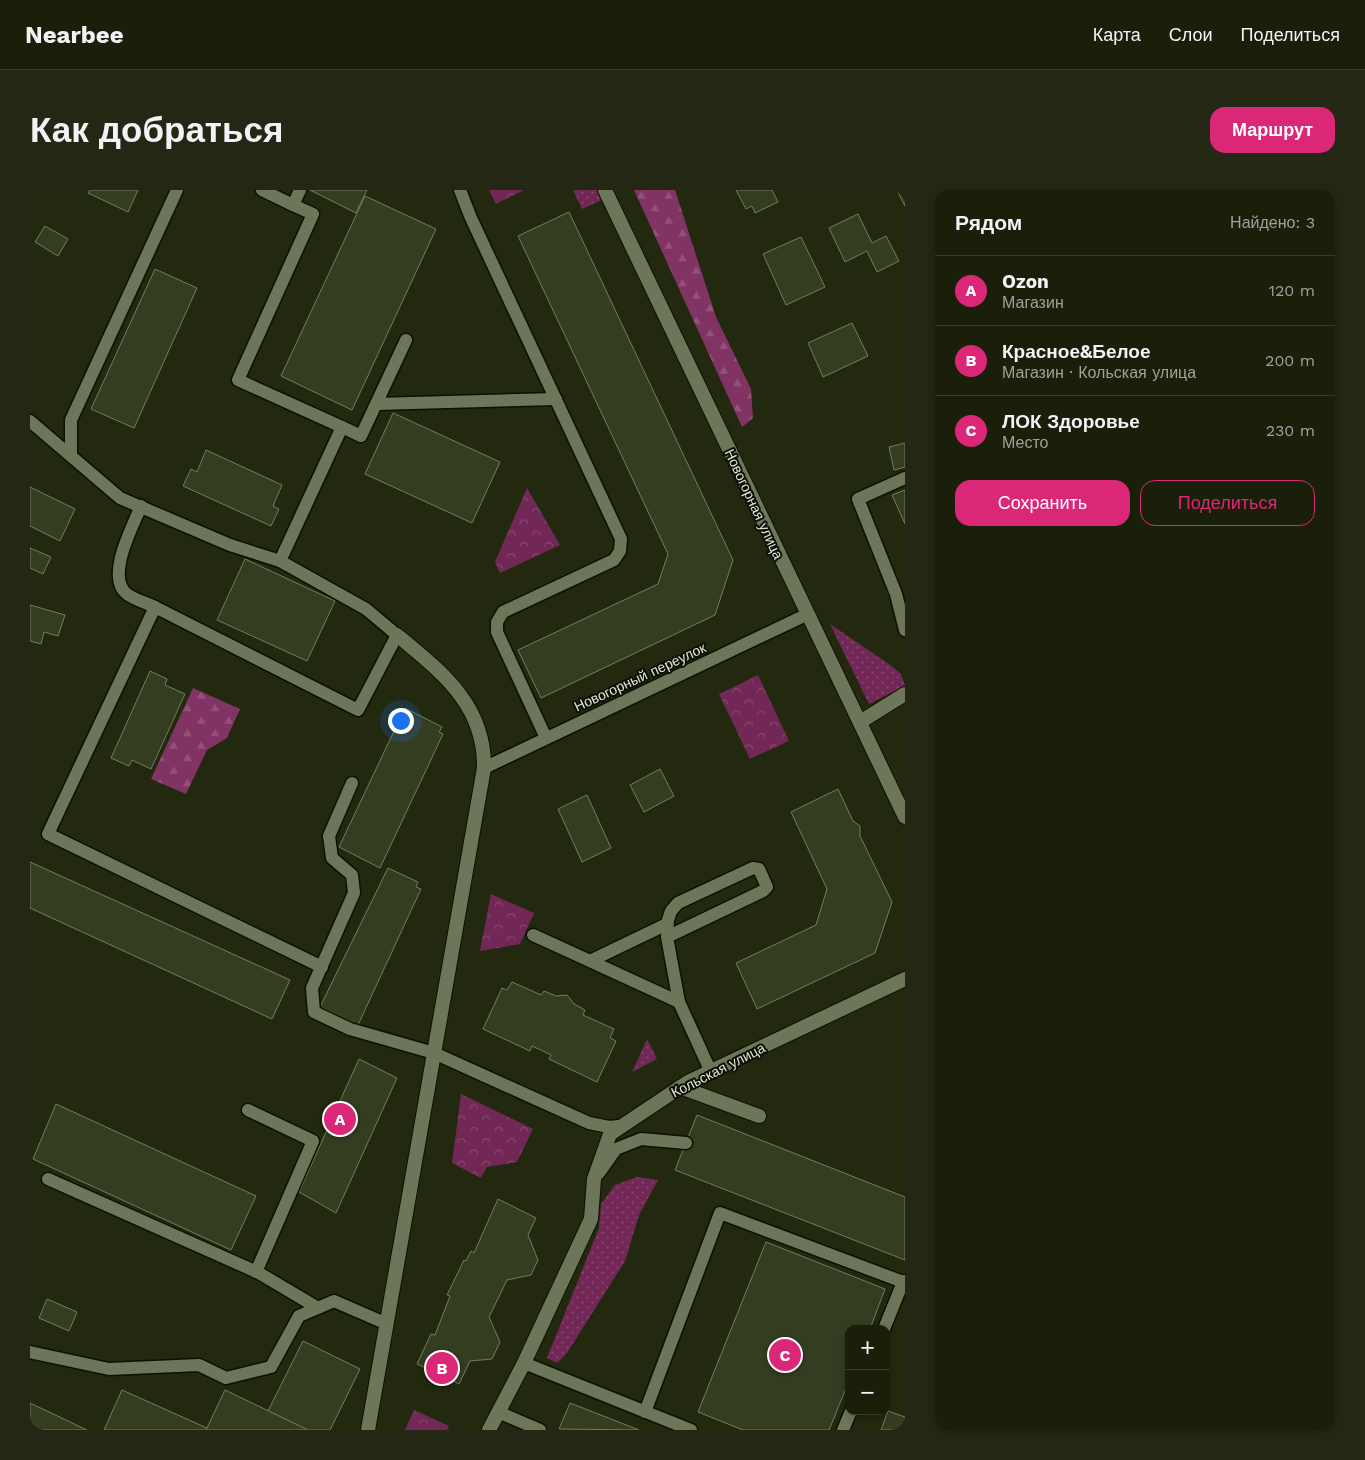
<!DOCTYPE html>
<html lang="ru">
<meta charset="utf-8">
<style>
body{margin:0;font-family:"Work Sans",sans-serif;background:#232713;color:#f1f3f6}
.controls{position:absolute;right:15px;bottom:15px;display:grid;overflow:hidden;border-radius:10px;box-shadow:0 2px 8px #0003}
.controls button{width:45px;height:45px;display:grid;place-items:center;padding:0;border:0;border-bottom:1px solid #383d2b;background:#1a1f0a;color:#f1f3f6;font:25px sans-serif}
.you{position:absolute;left:370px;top:530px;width:18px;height:18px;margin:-12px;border:4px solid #fff;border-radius:50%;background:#1a73e8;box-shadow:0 0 0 8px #1a73e833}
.badge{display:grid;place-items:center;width:32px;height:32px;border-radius:50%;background:#db2777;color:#fff;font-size:16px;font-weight:700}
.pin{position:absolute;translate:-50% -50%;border:2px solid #fff;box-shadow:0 1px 5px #0006}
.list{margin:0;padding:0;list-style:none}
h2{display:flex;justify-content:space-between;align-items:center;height:65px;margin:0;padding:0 20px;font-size:21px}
h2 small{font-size:16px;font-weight:400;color:#9fa29c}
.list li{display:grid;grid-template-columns:32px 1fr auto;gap:15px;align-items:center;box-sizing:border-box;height:70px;padding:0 20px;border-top:1px solid #383d2b}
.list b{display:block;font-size:19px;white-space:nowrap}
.list p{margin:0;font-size:16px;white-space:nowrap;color:#9fa29c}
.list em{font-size:16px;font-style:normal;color:#9fa29c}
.actions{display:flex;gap:10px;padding:15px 20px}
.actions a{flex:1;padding:11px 0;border:1px solid #db2777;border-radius:15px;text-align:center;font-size:18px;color:#db2777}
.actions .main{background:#db2777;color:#fff}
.map{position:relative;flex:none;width:875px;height:1240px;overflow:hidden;border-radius:15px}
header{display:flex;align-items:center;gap:30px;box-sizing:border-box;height:70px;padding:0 25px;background:#1a1f0a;border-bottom:1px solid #383d2b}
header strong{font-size:24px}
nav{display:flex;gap:28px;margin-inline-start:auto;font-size:18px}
.intro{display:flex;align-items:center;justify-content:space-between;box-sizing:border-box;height:120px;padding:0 30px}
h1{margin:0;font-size:35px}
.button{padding:12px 22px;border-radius:15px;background:#db2777;color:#fff;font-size:18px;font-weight:700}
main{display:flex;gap:30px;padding:0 30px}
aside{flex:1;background:#1a1f0a;border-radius:15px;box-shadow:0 2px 8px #0003}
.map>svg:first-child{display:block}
.grass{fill:url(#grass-dots)}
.forest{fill:url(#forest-firs)}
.park{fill:url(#park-crowns)}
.building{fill:#353d21;stroke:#747d5f}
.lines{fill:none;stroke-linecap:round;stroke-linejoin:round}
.service-casing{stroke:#0c1200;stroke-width:15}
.minor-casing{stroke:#0c1200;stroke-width:16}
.service{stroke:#6d7659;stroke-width:12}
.minor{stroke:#6d7659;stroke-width:14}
.labels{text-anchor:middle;stroke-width:4;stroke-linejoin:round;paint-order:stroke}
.street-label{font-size:14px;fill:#e2e7d7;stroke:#0d1006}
</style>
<header>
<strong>Nearbee</strong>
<nav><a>Карта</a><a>Слои</a><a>Поделиться</a></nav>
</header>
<div class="intro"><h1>Как добраться</h1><a class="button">Маршрут</a></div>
<main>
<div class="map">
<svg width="875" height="1240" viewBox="0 0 875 1240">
<defs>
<pattern id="grass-dots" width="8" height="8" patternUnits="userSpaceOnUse" patternTransform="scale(1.25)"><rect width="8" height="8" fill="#722857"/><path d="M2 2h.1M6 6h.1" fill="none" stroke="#86476e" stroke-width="1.8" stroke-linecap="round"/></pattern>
<pattern id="forest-firs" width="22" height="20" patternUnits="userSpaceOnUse" patternTransform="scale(1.25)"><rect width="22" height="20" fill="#813464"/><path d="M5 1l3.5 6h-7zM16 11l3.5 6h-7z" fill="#935179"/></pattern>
<pattern id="park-crowns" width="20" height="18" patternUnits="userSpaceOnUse" patternTransform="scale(1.25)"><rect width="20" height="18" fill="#722857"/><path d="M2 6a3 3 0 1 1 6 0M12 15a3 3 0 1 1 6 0" fill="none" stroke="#86476e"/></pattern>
</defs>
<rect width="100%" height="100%" fill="#22290e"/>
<g class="grass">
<path d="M 543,0 L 568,0 L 572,10 L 552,19 Z"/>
<path d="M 800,434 L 863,477 L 871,484 L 875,496 L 839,514 Z"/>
<path d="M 617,849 L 627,869 L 602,882 Z"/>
<path d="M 607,987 L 628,990 L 609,1025 L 595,1071 L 537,1163 L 527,1173 L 517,1168 L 569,1038 L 571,1014 L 585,995 Z"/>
</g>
<g class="forest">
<path d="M 604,0 L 645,0 L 686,127 L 721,199 L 723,228 L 712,237 Z"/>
<path d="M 163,498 L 210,519 L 197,548 L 177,560 L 156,604 L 121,589 Z"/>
</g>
<g class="park">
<path d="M 459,0 L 494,0 L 466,14 Z"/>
<path d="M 497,298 L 530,355 L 470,383 L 465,372 Z"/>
<path d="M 728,485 L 759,551 L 720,569 L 689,504 Z"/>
<path d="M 461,704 L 504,723 L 490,754 L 450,761 Z"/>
<path d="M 431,904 L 503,939 L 487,972 L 457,977 L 451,988 L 422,973 Z"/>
<path d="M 384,1220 L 419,1236 L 417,1240 L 375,1240 Z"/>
</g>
<g class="building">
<path d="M 60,0 L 108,0 L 98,22 L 58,3 Z"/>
<path d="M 280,0 L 337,0 L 326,23 Z"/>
<path d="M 706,0 L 742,0 L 748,12 L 725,23 L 722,16 L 716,19 Z"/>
<path d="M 867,0 L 875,0 L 875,16 Z"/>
<path d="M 335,6 L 406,39 L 322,220 L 251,186 Z"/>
<path d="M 539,22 L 703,370 L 685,425 L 511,508 L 488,460 L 628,394 L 638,364 L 488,46 Z"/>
<path d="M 828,24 L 842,53 L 856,46 L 869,71 L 847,82 L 837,61 L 815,72 L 799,38 Z"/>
<path d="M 15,36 L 38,49 L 28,66 L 5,52 Z"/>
<path d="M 771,47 L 795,97 L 756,115 L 733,64 Z"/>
<path d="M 125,79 L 167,98 L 104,238 L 61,219 Z"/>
<path d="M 822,133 L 838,166 L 793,187 L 778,153 Z"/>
<path d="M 363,223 L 470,272 L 442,333 L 335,284 Z"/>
<path d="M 875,253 L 875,277 L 864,280 L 859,257 Z"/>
<path d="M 176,260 L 252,295 L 243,316 L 249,319 L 241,336 L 153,296 L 161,279 L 167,282 Z"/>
<path d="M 0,297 L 45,319 L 30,351 L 0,336 Z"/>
<path d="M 875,300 L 875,334 L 862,305 Z"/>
<path d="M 0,358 L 21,367 L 13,384 L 0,378 Z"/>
<path d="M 215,369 L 305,411 L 277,471 L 187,430 Z"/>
<path d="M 0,415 L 35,425 L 28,446 L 14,442 L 11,454 L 0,451 Z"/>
<path d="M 120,481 L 137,489 L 135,495 L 155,504 L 121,579 L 102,570 L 99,576 L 81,568 Z"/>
<path d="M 375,518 L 412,537 L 409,542 L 413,544 L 350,678 L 309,657 Z"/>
<path d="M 630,579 L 644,606 L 614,622 L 600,595 Z"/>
<path d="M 808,599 L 823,631 L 830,636 L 830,646 L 862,712 L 845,763 L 727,819 L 706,773 L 786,735 L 797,699 L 761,622 Z"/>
<path d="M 557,605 L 581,658 L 552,672 L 528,619 Z"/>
<path d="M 0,672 L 260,790 L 242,829 L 0,718 Z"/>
<path d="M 358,678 L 388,692 L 386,697 L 391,699 L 328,835 L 290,817 Z"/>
<path d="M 482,792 L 511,805 L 514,801 L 526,806 L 537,805 L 544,814 L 555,820 L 553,825 L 584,839 L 580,848 L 586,851 L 567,892 L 519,869 L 521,865 L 511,860 L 502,856 L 500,861 L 453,839 L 472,798 L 477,800 Z"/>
<path d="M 329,869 L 367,888 L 306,1023 L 269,1002 Z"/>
<path d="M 26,914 L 226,1006 L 201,1060 L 3,969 Z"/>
<path d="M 667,925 L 875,1007 L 875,1070 L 645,980 Z"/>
<path d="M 468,1009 L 506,1028 L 498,1045 L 508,1070 L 501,1085 L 477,1090 L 459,1127 L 470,1152 L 462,1169 L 440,1171 L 429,1194 L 387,1174 L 401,1144 L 405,1145 L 420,1106 L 417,1105 L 434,1070 L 436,1071 L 441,1061 L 444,1063 Z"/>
<path d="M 736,1052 L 855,1099 L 840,1139 L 819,1139 L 819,1191 L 799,1240 L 713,1240 L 668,1222 Z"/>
<path d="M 17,1109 L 47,1122 L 39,1141 L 9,1128 Z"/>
<path d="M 273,1151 L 330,1179 L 300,1240 L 277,1240 L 238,1221 Z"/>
<path d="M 92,1200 L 177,1238 L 176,1240 L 74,1240 Z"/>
<path d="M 195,1200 L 276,1239 L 275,1240 L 176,1240 Z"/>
<path d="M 0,1213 L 57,1240 L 0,1240 Z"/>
<path d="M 540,1213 L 609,1240 L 529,1239 Z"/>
<path d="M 858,1221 L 875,1227 L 875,1240 L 851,1240 Z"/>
</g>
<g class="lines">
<defs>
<g id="service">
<path d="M 232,0 L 263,15"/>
<path d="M 270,0 L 263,15 L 283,24 L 208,190 L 312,237"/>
<path d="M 430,0 L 441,28 L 591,349 L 590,361 L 584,370 L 473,422 L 467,432 L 467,442 L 516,548"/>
<path d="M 346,214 L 526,209"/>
<path d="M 0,231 L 90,308 L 200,355 L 250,371"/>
<path d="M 41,266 L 41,230 L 147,0"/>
<path d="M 875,288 L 828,309 L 866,404 L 875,440"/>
<path d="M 111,316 C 103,336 75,387 97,404 C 105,410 117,413 125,417"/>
<path d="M 454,578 L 778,424"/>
<path d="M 322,593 L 299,646 L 302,668 L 322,685 L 324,703 L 282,798 L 284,822 L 320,839 L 404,863 L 559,933 L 579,937 L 589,936"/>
<path d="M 503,745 L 560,771 L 637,734"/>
<path d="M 637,747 L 733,701 L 737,697 L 729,679 L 723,678 L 648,713 L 641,721 L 638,730 L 637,747 L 649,812 L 681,882"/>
<path d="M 560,771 L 649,812"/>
<path d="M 292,777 L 18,644 L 125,417 L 328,520 L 367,445 L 336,419 L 250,371 L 312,237 L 331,246 L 376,150"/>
<path d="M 218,920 L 283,951 L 226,1082"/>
<path d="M 569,983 L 586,959 L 611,949 L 656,953"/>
<path d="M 18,989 L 229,1083 L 288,1118"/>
<path d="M 0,1162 L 79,1179 L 169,1175 L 196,1188 L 241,1177 L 269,1126 L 304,1111 L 357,1134"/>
<path d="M 494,1173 L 661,1240"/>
<path d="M 468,1222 L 510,1240"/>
<path d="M 615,1222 L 690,1023 L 873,1092 L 854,1139"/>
<path d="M 813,1240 L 821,1221"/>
</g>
<g id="minor">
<path d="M 575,0 L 875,627"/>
<path d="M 830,532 L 875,504"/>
<path d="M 650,897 L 729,926"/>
<path d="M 873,1092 L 875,1092"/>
<path d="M 338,1240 L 454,578 C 455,514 411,482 367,445"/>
<path d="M 459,1240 L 494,1173 L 561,1029 L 564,989 L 580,944 L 658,892 L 875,789"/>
</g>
</defs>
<use href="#service" class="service-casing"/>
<use href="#minor" class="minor-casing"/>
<use href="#service" class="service"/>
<use href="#minor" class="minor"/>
</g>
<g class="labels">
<g class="street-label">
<text transform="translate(724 314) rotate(65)" y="5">Новогорная улица</text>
<text transform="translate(610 487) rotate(-25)" y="5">Новогорный переулок</text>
<text transform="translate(688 880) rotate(-27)" y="5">Кольская улица</text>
</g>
</g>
</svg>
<div class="controls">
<button>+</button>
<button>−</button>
</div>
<div class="you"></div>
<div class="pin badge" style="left:310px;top:929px">A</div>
<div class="pin badge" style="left:412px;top:1178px">B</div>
<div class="pin badge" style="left:755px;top:1165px">C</div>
</div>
<aside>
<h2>Рядом<small>Найдено: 3</small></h2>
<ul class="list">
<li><span class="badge">A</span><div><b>Ozon</b><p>Магазин</p></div><em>120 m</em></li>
<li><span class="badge">B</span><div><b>Красное&amp;Белое</b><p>Магазин · Кольская улица</p></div><em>200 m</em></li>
<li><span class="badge">C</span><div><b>ЛОК Здоровье</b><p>Место</p></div><em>230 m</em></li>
</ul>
<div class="actions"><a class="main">Сохранить</a><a>Поделиться</a></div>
</aside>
</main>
